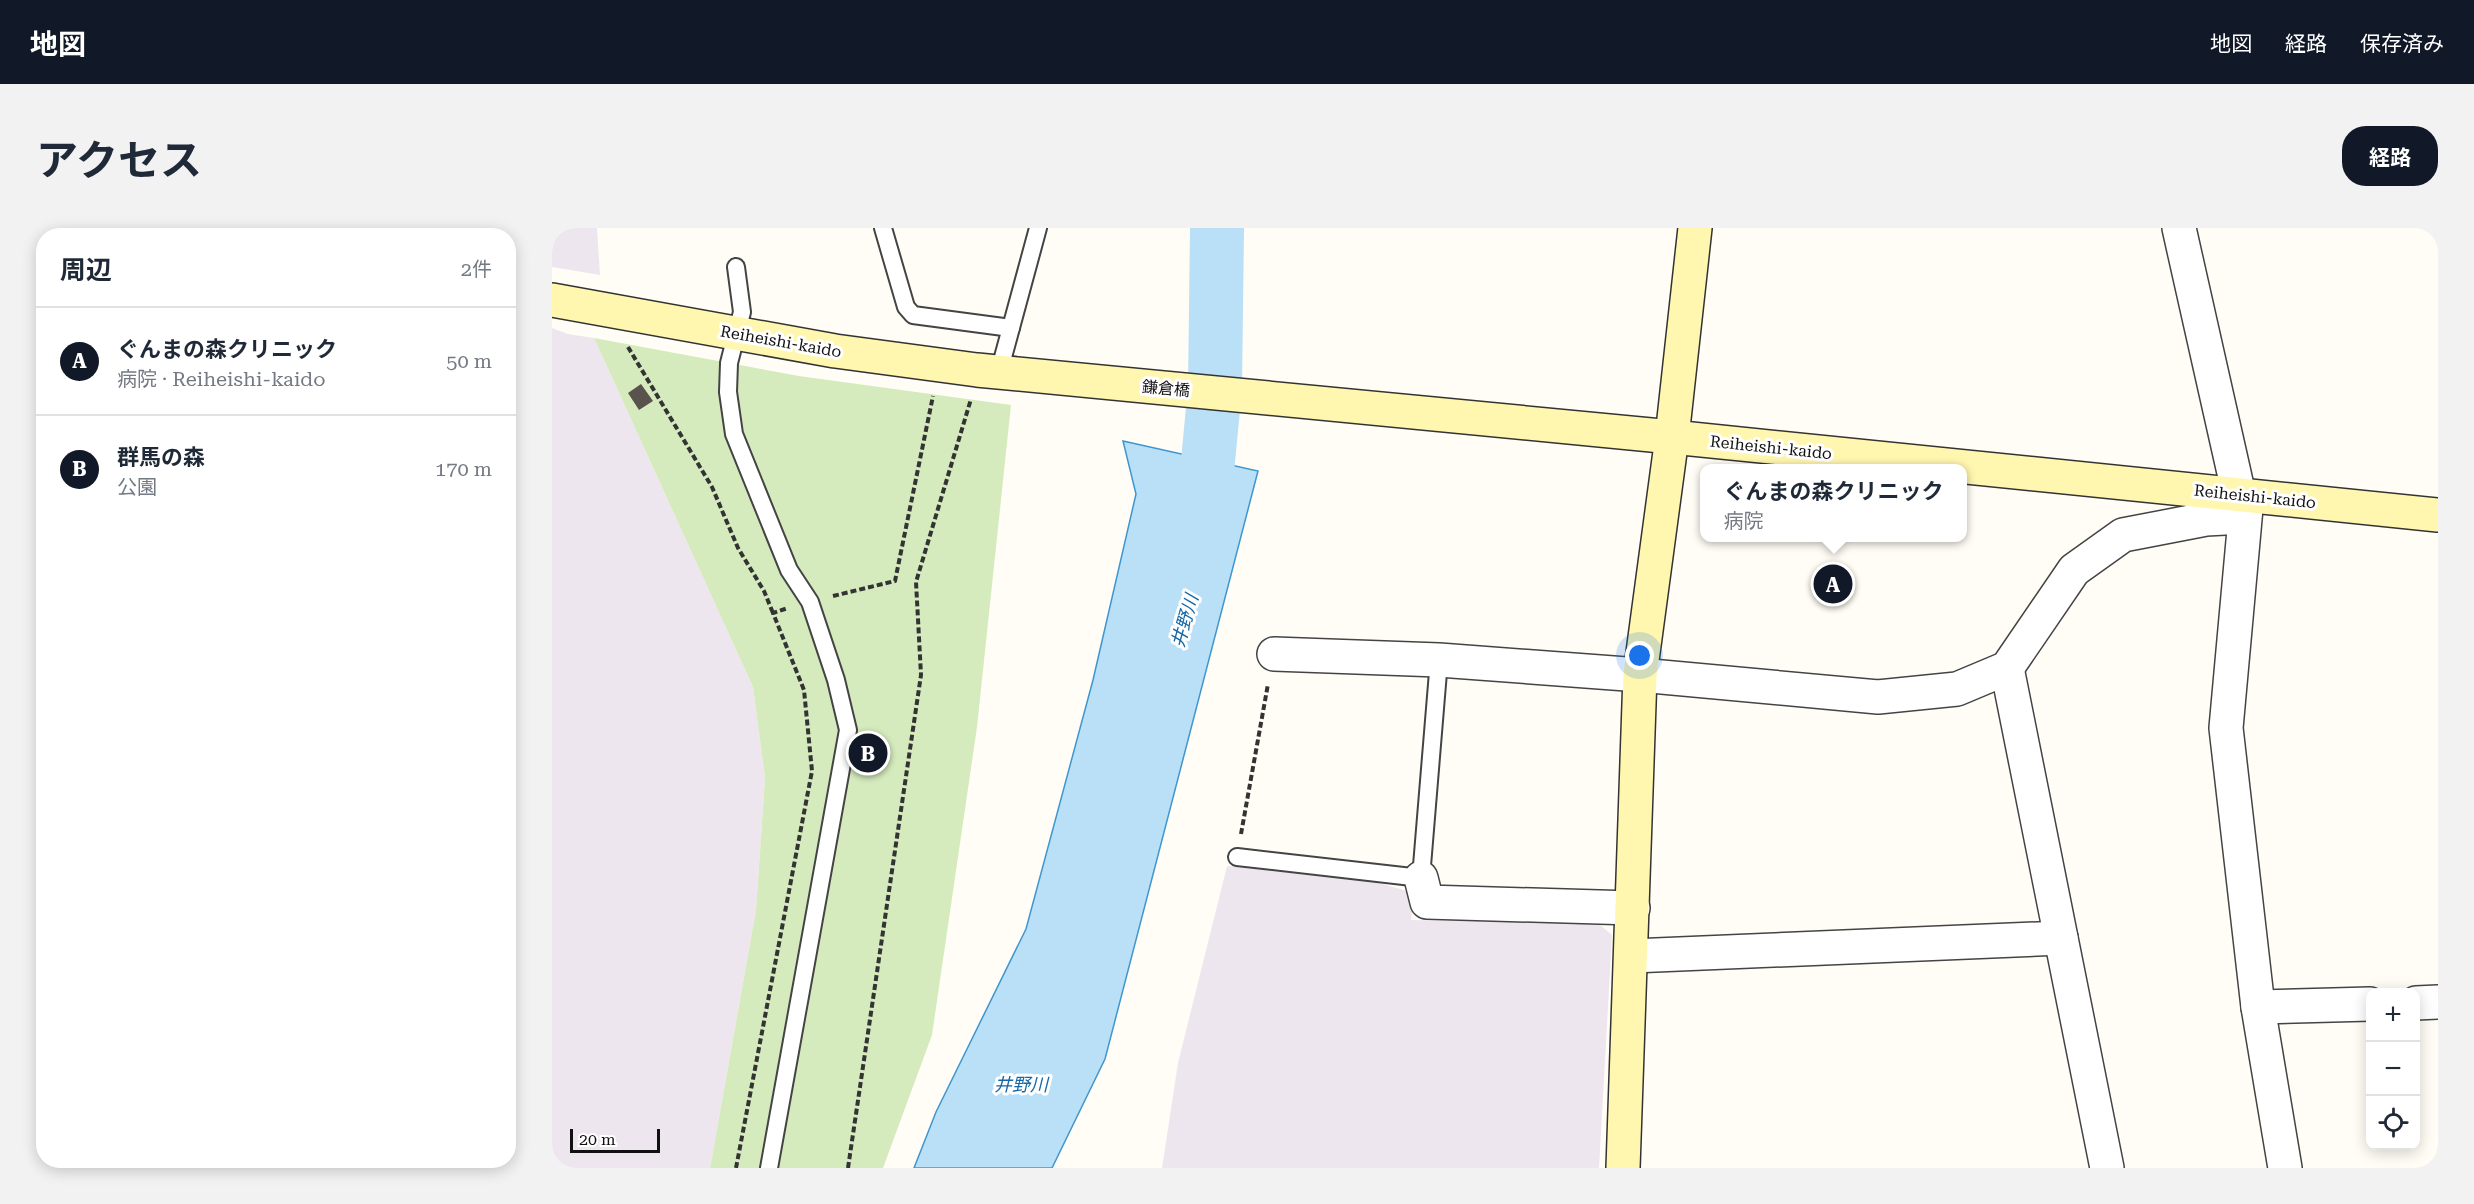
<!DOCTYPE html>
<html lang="ja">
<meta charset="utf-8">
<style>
body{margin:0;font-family:"Roboto Serif","Noto Sans JP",serif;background:#f2f2f3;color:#1f2937}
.controls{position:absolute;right:18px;bottom:18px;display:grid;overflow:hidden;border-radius:12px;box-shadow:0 3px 15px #0003}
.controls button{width:54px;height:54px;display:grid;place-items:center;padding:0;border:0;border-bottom:2px solid #e0e1e3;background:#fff;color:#1f2937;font:30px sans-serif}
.scale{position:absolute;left:18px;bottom:15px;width:90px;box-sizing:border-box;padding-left:6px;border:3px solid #111;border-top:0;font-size:16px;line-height:21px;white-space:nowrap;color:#111;-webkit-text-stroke:4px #fff;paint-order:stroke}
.you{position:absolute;left:1088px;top:428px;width:21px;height:21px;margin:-15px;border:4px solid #fff;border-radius:50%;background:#1a73e8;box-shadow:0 0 0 9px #1a73e833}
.badge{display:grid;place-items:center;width:39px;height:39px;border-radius:50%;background:#111827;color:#fff;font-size:20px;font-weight:700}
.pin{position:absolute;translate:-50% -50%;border:3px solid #fff;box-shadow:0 2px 6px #0006}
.popup{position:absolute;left:1148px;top:236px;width:267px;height:78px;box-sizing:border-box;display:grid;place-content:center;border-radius:12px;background:#fff;filter:drop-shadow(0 2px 4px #0005);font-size:20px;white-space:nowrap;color:#747a83}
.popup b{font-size:22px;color:#1f2937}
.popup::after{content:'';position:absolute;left:50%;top:100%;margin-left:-12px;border:12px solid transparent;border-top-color:#fff}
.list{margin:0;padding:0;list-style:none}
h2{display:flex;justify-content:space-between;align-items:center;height:78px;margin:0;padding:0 24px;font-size:26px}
h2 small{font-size:20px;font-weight:400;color:#747a83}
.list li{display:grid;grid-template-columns:39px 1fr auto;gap:18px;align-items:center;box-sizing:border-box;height:108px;padding:0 24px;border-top:2px solid #e0e1e3}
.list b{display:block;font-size:22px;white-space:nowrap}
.list p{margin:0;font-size:20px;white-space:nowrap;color:#747a83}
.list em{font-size:20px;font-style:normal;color:#747a83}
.icon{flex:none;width:33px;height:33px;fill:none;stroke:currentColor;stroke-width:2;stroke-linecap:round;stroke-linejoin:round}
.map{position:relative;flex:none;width:1886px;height:940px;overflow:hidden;border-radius:24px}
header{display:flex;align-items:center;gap:36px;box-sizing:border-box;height:84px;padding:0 30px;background:#111827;color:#fff}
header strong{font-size:28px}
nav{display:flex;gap:33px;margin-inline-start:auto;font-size:21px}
.intro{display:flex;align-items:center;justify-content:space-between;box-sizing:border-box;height:144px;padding:0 36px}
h1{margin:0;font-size:42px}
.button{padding:15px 27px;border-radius:24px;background:#111827;color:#fff;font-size:21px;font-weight:700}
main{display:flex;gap:36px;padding:0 36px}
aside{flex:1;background:#fff;border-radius:24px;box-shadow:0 3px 15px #0003}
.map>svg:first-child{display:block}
.industrial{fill:#eee6ef}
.green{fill:#d5ebbd}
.water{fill:#b9e0f7;stroke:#3f96cf;stroke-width:1.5}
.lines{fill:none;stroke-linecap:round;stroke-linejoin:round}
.river{stroke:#b9e0f7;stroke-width:54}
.building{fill:#5a524d}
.lane-casing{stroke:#444;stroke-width:20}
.street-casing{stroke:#444;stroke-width:36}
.secondary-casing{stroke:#333;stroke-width:36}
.path{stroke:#333;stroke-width:4;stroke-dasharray:6 3;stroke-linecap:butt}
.lane{stroke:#fff;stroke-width:16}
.street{stroke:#fff;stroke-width:33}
.secondary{stroke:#fff6b0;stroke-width:33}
.labels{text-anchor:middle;stroke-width:6;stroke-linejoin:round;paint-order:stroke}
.street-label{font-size:16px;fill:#111;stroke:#fff}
.water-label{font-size:18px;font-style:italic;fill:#1768a6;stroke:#fff}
</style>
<header>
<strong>地図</strong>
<nav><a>地図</a><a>経路</a><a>保存済み</a></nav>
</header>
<div class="intro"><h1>アクセス</h1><a class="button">経路</a></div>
<main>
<aside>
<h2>周辺<small>2件</small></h2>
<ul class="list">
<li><span class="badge">A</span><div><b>ぐんまの森クリニック</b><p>病院 · Reiheishi-kaido</p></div><em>50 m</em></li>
<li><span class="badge">B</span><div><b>群馬の森</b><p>公園</p></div><em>170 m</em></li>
</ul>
</aside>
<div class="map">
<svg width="1886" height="940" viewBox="0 0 1886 940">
<rect width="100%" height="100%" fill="#fffdf5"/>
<g class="industrial">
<path d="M 0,0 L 45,0 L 48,47 L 0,39 Z"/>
<path d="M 0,100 L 16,106 L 42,110 L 201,459 L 213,550 L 204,682 L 158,940 L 0,940 Z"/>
<path d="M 675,638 L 824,654 L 862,665 L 859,692 L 1046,695 L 1060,707 L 1047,940 L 610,940 L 626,835 Z"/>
</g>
<path class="green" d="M 42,110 L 247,148 L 459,177 L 425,499 L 380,807 L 331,940 L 158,940 L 204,682 L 213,550 L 201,459 Z"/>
<path class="water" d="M 571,213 L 706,243 L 553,831 L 500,940 L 362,940 L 384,884 L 474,701 L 541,452 L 584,266 Z"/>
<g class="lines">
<path class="river" d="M 649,306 L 663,160 L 665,0"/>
</g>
<path class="building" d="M 89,156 L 101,173 L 87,182 L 76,165 Z"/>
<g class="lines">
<defs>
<g id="lane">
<path d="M 331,0 L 354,79 L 361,87 L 459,100"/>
<path d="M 184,39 L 190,84 L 177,135 L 176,164 L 182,206 L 237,342 L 258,374 L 284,452 L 296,502 L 217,940"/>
<path d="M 447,144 L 486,0"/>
<path d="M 685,629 L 869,650 L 887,432"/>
</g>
<g id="street">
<path d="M 1627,0 L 1687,267"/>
<path d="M 1695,269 L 1674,500 L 1706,779 L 1733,940"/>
<path d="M 722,426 L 887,432 L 1088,447 L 1326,469 L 1405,461 L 1455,440 L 1522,342 L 1571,307 L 1654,291 L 1692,289"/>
<path d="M 1455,440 L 1555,940"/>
<path d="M 869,650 L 875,674 L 1081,680"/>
<path d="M 1080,728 L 1509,710"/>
<path d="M 1864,775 L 1886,774"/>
<path d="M 1706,779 L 1818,776"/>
</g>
<g id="secondary">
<path d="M 0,72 L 283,123 L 425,142 L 1120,209 L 1886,287"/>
<path d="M 1071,940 L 1088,447 L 1120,209 L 1143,0"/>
</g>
</defs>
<use href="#lane" class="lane-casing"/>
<use href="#street" class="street-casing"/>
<use href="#secondary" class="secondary-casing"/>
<g class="path">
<path d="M 76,119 L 160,259 L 186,320 L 212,363 L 221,385"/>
<path d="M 281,368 L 343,353 L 381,168"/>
<path d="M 689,606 L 716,456"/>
<path d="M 184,940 L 260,543 L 252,462 L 221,385 L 236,380"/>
<path d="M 296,940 L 369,447 L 364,354 L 419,171"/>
</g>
<use href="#lane" class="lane"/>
<use href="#street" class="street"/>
<use href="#secondary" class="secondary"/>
</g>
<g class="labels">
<g class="street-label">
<text transform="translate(229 113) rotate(10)" y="6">Reiheishi-kaido</text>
<text transform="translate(614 160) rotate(5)" y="6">鎌倉橋</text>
<text transform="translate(1219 219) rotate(6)" y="6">Reiheishi-kaido</text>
<text transform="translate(1703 268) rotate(6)" y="6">Reiheishi-kaido</text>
</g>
<g class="water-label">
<text transform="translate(633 393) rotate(-74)" y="6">井野川</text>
<text x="469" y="863">井野川</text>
</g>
</g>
</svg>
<div class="controls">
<button>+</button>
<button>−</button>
<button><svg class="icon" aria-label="locate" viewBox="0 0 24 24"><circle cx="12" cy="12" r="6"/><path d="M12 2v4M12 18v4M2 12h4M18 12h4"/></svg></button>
</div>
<div class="scale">20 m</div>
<div class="you"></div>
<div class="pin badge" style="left:1281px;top:356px">A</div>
<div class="popup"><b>ぐんまの森クリニック</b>病院</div>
<div class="pin badge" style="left:316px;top:525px">B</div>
</div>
</main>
